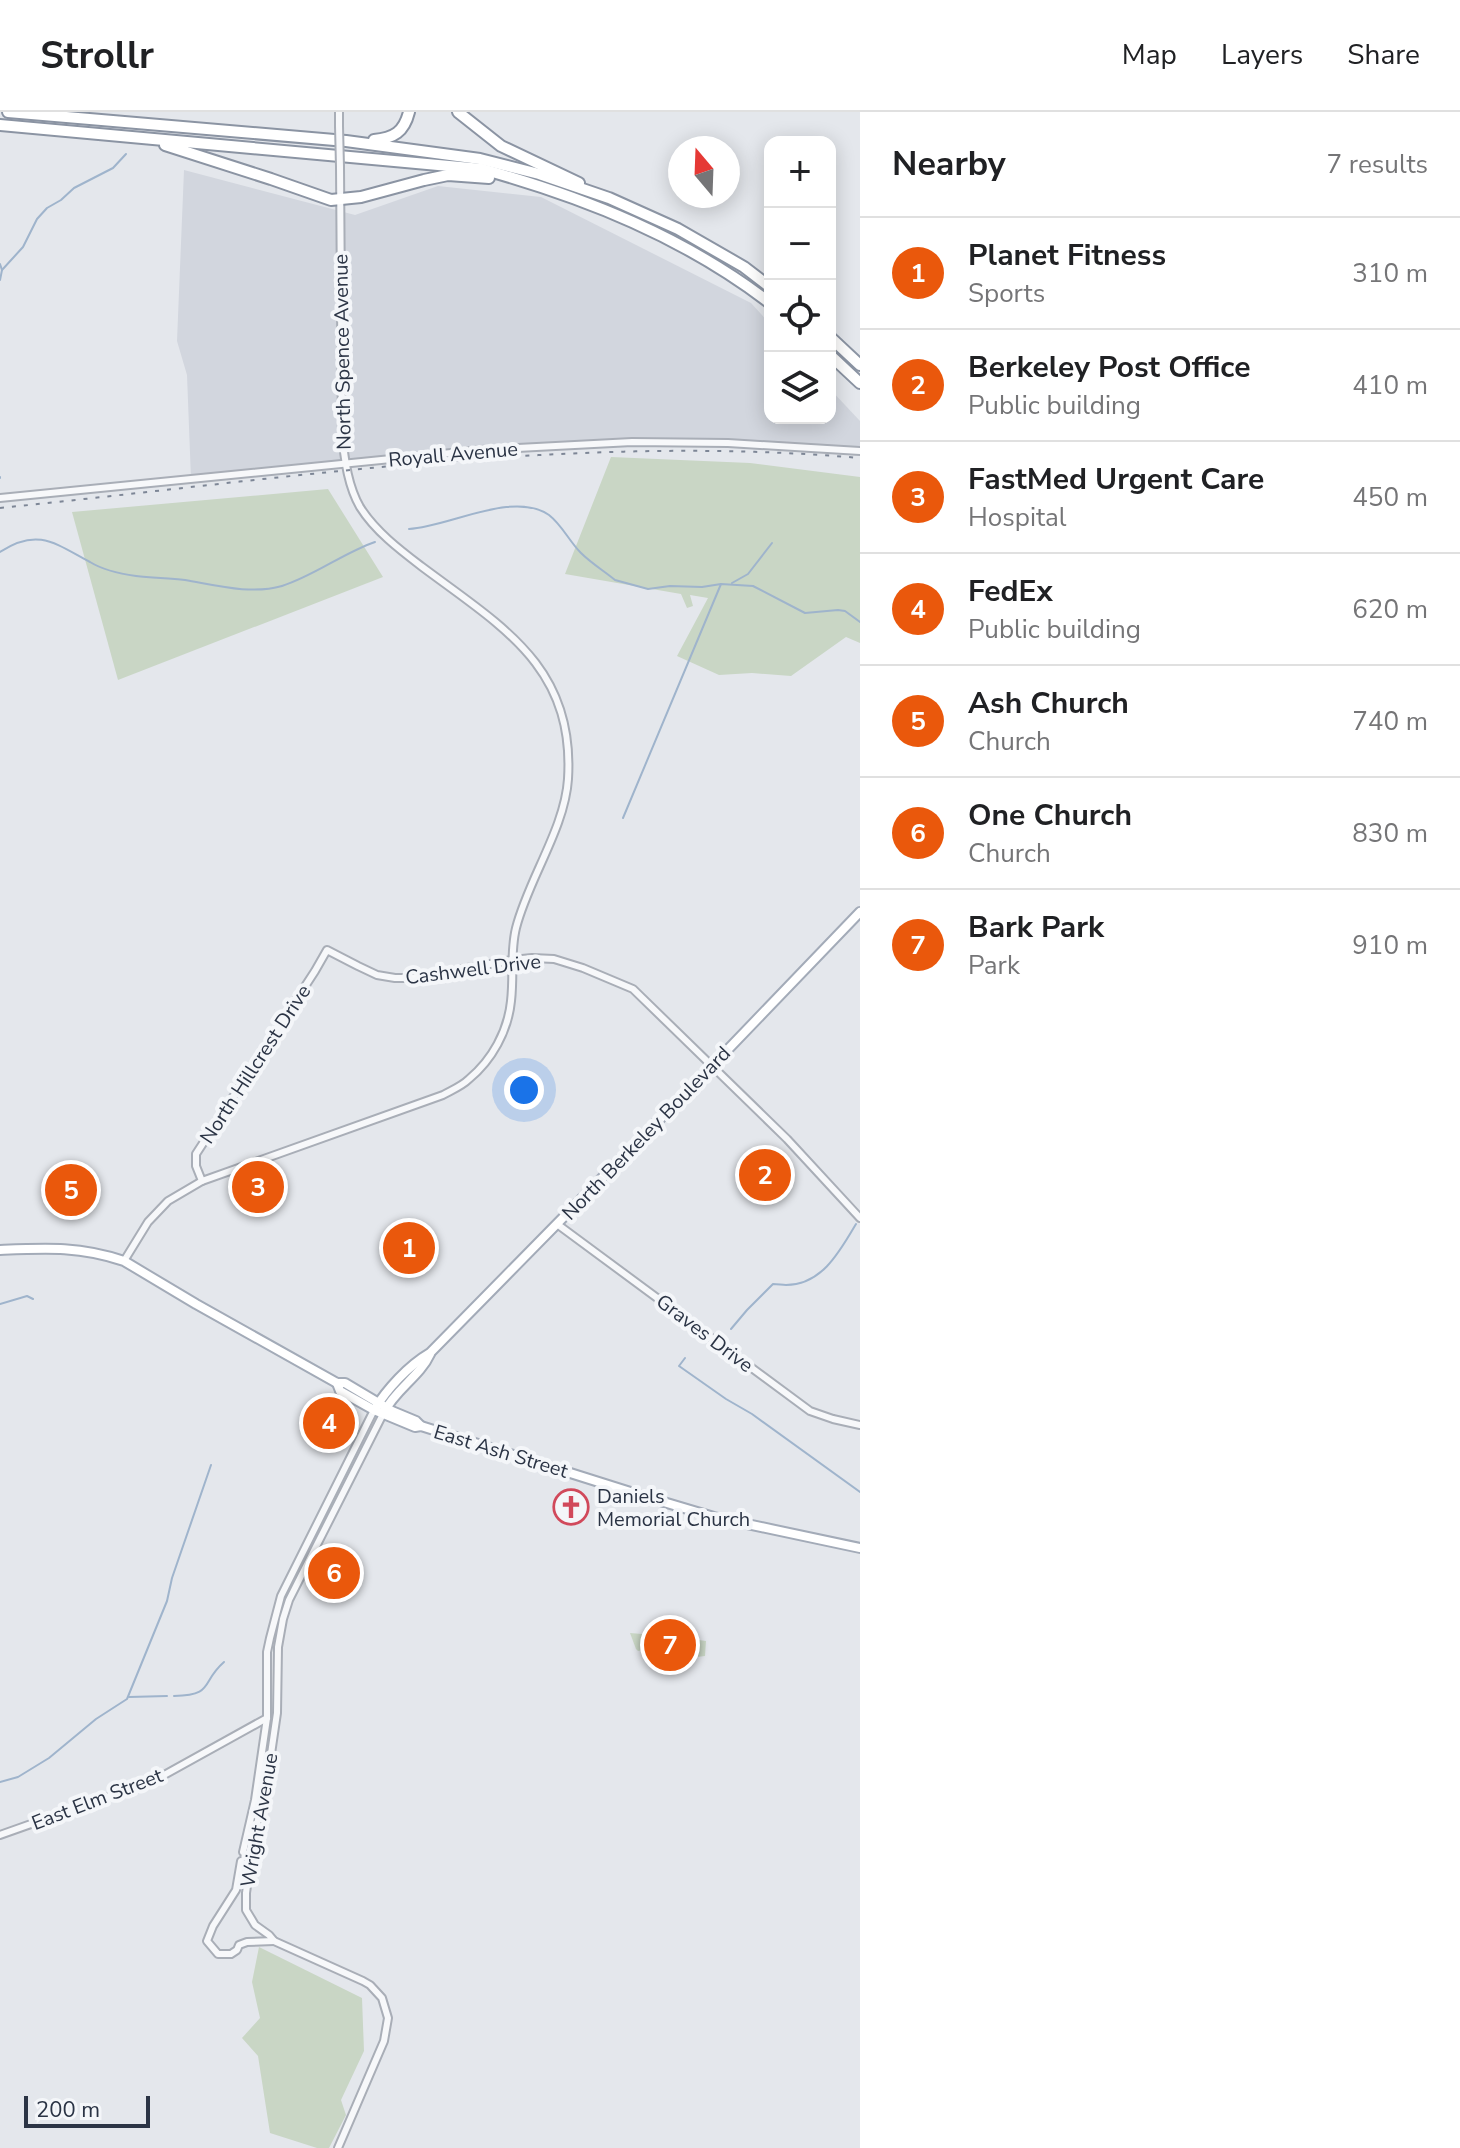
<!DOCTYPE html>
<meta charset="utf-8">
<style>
body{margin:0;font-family:"Nunito Sans",sans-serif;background:#f6f6f6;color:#202124}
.controls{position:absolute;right:24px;top:24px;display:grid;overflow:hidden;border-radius:16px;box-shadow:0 4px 20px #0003}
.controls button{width:72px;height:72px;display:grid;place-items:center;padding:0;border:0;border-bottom:2px solid #e0e0e0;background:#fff;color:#202124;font:40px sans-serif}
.compass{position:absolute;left:668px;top:24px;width:72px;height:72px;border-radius:50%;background:#fff;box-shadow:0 4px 20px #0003;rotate:341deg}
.scale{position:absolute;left:24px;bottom:20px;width:126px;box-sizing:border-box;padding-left:8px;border:4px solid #2b3445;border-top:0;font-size:22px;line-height:28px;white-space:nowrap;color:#2b3445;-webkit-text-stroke:6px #f4f6f9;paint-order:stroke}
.you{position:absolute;left:524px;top:978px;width:28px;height:28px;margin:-20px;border:6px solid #fff;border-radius:50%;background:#1a73e8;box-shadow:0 0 0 12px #1a73e833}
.badge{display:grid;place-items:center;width:52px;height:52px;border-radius:50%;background:#ea580c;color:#fff;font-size:26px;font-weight:700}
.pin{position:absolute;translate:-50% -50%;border:4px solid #fff;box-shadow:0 2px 8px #0006}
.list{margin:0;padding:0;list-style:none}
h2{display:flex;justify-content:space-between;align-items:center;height:104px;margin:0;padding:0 32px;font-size:34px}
h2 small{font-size:26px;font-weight:400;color:#757577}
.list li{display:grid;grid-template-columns:52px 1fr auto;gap:24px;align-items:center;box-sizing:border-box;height:112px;padding:0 32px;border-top:2px solid #e0e0e0}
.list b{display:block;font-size:30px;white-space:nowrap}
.list p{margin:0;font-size:26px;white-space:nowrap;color:#757577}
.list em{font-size:26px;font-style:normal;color:#757577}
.icon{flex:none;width:44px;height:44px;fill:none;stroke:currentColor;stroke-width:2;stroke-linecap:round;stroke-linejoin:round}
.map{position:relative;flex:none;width:860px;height:2036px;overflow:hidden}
header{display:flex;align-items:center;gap:48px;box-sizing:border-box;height:112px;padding:0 40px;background:#fff;border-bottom:2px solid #e0e0e0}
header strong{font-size:38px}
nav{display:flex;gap:44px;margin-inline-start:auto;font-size:28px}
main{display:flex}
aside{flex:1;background:#fff}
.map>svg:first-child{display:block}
.built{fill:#d2d6de}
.green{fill:#c9d6c5}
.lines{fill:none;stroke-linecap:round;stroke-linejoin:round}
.stream{stroke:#9fb4cc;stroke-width:2}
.tertiary-casing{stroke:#a9aeb7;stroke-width:10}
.primary-casing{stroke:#a3abb8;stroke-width:12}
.motorway-casing{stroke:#8b94a3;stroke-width:14}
.tertiary{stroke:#f7f8fa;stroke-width:6}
.primary{stroke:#fff;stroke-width:8}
.motorway{stroke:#fff;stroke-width:10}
.rail{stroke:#7d8696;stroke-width:2;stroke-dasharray:4 8;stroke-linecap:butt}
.tertiary-bridge-casing{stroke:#a9aeb7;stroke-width:10;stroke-linecap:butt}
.tertiary-bridge{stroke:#f7f8fa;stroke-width:6}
.labels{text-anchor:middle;stroke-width:8;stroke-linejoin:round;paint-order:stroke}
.street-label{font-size:20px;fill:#2b3445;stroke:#f4f6f9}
.poi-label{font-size:20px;fill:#2b3445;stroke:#f4f6f9;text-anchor:start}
</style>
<header>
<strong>Strollr</strong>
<nav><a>Map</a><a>Layers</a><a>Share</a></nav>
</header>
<main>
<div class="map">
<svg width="860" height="2036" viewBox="0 0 860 2036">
<rect width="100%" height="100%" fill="#e4e7ec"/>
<path class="built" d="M 184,58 L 355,103 L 438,74 L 541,85 L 751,191 L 770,212 L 770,306 L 830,306 L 830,277 L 860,309 L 860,334 L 583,333 L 191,367 L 187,263 L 177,229 Z"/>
<g class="green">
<path d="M 611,345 L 750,351 L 860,365 L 860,531 L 846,525 L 791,564 L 752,561 L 719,563 L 677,544 L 708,486 L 690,483 L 693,494 L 687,496 L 681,482 L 565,462 Z"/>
<path d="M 328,377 L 383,465 L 118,568 L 72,400 Z"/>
<path d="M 630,1521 L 678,1525 L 706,1529 L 705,1544 L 656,1550 L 653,1536 L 638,1539 L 636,1537 Z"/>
<path d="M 259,1835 L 362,1886 L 364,1939 L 341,1988 L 346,2003 L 329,2036 L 317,2036 L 270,2021 L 258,1944 L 242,1926 L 260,1906 L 252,1870 Z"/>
</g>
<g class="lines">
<g class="stream">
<path d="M 0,152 L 2,158 L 0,168"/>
<path d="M 2,158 L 23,135 L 37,107 L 47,96 L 61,88 L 74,76 L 113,56 L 126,42"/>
<path d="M 0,365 L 0,366"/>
<path d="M 409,417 C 449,415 513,378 549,403 C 562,413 569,429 581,441 C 591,451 604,459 615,468 L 648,477 L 670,474 L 702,475 L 721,472 L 753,474 L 805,501 L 838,498 L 845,499 L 860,510"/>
<path d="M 0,440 C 38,415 56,432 90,450 C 103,458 121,462 136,464 C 152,466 169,466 185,468 C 215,473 251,483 282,474 C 314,464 343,441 375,430"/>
<path d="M 732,471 L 748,462 L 772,431"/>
<path d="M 623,706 L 721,472"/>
<path d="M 0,1192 L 27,1184 L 33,1187"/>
<path d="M 731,1217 L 747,1198 L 773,1172 C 778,1172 782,1173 786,1173 C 822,1173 840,1139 856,1112"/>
<path d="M 685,1246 L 679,1254 L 726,1287 L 752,1302 L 860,1380"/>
<path d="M 174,1584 C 215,1583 200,1571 224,1550"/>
<path d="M 129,1585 L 167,1584"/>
<path d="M 0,1670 L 18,1665 L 49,1646 L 96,1607 L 127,1587 L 167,1489 L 172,1466 L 211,1353"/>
</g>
<defs>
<g id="tertiary">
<path d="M 339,0 L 339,14"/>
<path d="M 0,386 L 481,338 L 632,330 L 728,331 L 860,339"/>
<path d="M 202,1069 L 196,1054 L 196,1042 L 315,859 L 327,838 L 358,854 L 377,863 L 395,866 L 412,866 L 512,848 L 532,846 L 554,847 L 583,856 L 633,877 L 787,1027 L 860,1106"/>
<path d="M 557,1112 L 810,1299 L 833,1307 L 860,1313"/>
<path d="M 124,1149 L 148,1110 L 168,1089 L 202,1069 L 443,983 C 452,978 462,974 469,967 C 492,948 508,919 511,889 C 514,864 510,840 516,816 C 528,768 565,716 568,667 C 575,554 501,514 421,454 C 400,438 375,419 360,395 C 348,374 345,349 342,325 L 340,55"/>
<path d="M 0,1723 L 155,1668 L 267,1606"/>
<path d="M 243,1740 L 255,1688 L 267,1606 L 267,1540 L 270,1526 L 281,1484 L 374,1298"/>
<path d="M 241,1749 L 236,1778 L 213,1814 L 207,1829 L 218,1842 L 231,1842 L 237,1838 L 239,1833 L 247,1830 L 274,1829"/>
<path d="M 338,2036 L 384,1929 L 388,1906 L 382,1886 L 370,1873 L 363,1869 L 274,1829 L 269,1823 L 255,1813 L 246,1798 L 246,1781 L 254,1724 L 266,1676 L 277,1601 L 278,1535 L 283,1507 L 289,1488 L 383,1302"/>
</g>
<g id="primary">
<path d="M 0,1138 C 46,1136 80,1134 124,1149 L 196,1192 L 337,1271 L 345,1271 L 392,1299 L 416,1309 L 421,1314"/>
<path d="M 337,1271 L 340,1279 L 374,1298 L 415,1315 L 421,1314 L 640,1383 L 714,1405 L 860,1436"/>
<path d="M 374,1298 C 387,1277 408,1254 430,1241 L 712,954 L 860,800"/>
<path d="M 384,1300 C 396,1277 420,1264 430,1242"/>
</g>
<g id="motorway">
<path d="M 8,0 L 346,29 L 480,47 L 539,62 L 609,86 L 678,117 L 744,155 L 770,175"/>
<path d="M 458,0 L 501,34 L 579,71"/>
<path d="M 0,13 L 482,57 C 586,86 684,125 770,191"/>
<path d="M 374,28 C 394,26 404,20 409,0"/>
<path d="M 165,33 L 271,67 L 331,88 L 361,85 L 424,68 L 448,63 L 489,66"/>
<path d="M 830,225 L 860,253"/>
<path d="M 830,243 L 860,271"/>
</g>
</defs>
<use href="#tertiary" class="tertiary-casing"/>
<use href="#primary" class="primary-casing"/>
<use href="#motorway" class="motorway-casing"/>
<use href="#tertiary" class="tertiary"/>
<use href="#primary" class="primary"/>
<use href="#motorway" class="motorway"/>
<path class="rail" d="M 0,396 C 285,367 573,321 860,346"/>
<defs>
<path id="tertiary-bridge" d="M 339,14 L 340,55"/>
</defs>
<use href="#tertiary-bridge" class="tertiary-bridge-casing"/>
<use href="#tertiary-bridge" class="tertiary-bridge"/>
</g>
<defs>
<symbol id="church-ring" viewBox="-11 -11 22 22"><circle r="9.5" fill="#f4f6f9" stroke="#d1495b" stroke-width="1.5"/><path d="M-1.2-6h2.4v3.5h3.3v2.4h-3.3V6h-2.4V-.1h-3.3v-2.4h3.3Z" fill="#d1495b"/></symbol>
</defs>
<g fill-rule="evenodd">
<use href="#church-ring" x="551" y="1375" width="40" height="40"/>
</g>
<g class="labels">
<g class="street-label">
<text transform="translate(342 240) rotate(-91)" y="7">North Spence Avenue</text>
<text transform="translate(453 342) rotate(-5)" y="7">Royall Avenue</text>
<text transform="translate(473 857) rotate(-7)" y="7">Cashwell Drive</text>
<text transform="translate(255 952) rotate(-57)" y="7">North Hillcrest Drive</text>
<text transform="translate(646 1021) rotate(-46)" y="7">North Berkeley Boulevard</text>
<text transform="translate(705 1221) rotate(37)" y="7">Graves Drive</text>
<text transform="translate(501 1339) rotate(17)" y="7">East Ash Street</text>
<text transform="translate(97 1687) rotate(-21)" y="7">East Elm Street</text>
<text transform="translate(259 1708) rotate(-80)" y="7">Wright Avenue</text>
</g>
<g class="poi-label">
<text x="597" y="1391">Daniels<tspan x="597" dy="23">Memorial Church</tspan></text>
</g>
</g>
</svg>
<div class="controls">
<button>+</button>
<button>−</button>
<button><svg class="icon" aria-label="locate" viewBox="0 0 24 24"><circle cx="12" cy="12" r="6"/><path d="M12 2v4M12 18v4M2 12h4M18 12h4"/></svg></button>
<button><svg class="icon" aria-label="layers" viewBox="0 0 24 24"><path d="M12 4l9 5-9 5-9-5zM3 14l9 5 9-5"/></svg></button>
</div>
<svg class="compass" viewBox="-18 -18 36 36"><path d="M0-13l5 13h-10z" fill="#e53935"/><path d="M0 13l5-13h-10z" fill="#757577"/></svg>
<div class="scale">200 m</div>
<div class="you"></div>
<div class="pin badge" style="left:409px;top:1136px">1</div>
<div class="pin badge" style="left:765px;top:1063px">2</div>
<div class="pin badge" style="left:258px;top:1075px">3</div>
<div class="pin badge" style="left:329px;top:1311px">4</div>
<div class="pin badge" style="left:71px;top:1078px">5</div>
<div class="pin badge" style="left:334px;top:1461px">6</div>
<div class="pin badge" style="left:670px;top:1533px">7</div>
</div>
<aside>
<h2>Nearby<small>7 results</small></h2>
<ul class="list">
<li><span class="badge">1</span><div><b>Planet Fitness</b><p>Sports</p></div><em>310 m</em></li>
<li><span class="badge">2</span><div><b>Berkeley Post Office</b><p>Public building</p></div><em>410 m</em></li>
<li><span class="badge">3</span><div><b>FastMed Urgent Care</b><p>Hospital</p></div><em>450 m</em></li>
<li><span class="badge">4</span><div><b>FedEx</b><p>Public building</p></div><em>620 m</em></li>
<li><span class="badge">5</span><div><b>Ash Church</b><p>Church</p></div><em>740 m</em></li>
<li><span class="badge">6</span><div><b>One Church</b><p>Church</p></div><em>830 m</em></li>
<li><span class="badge">7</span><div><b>Bark Park</b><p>Park</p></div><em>910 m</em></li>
</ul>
</aside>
</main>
